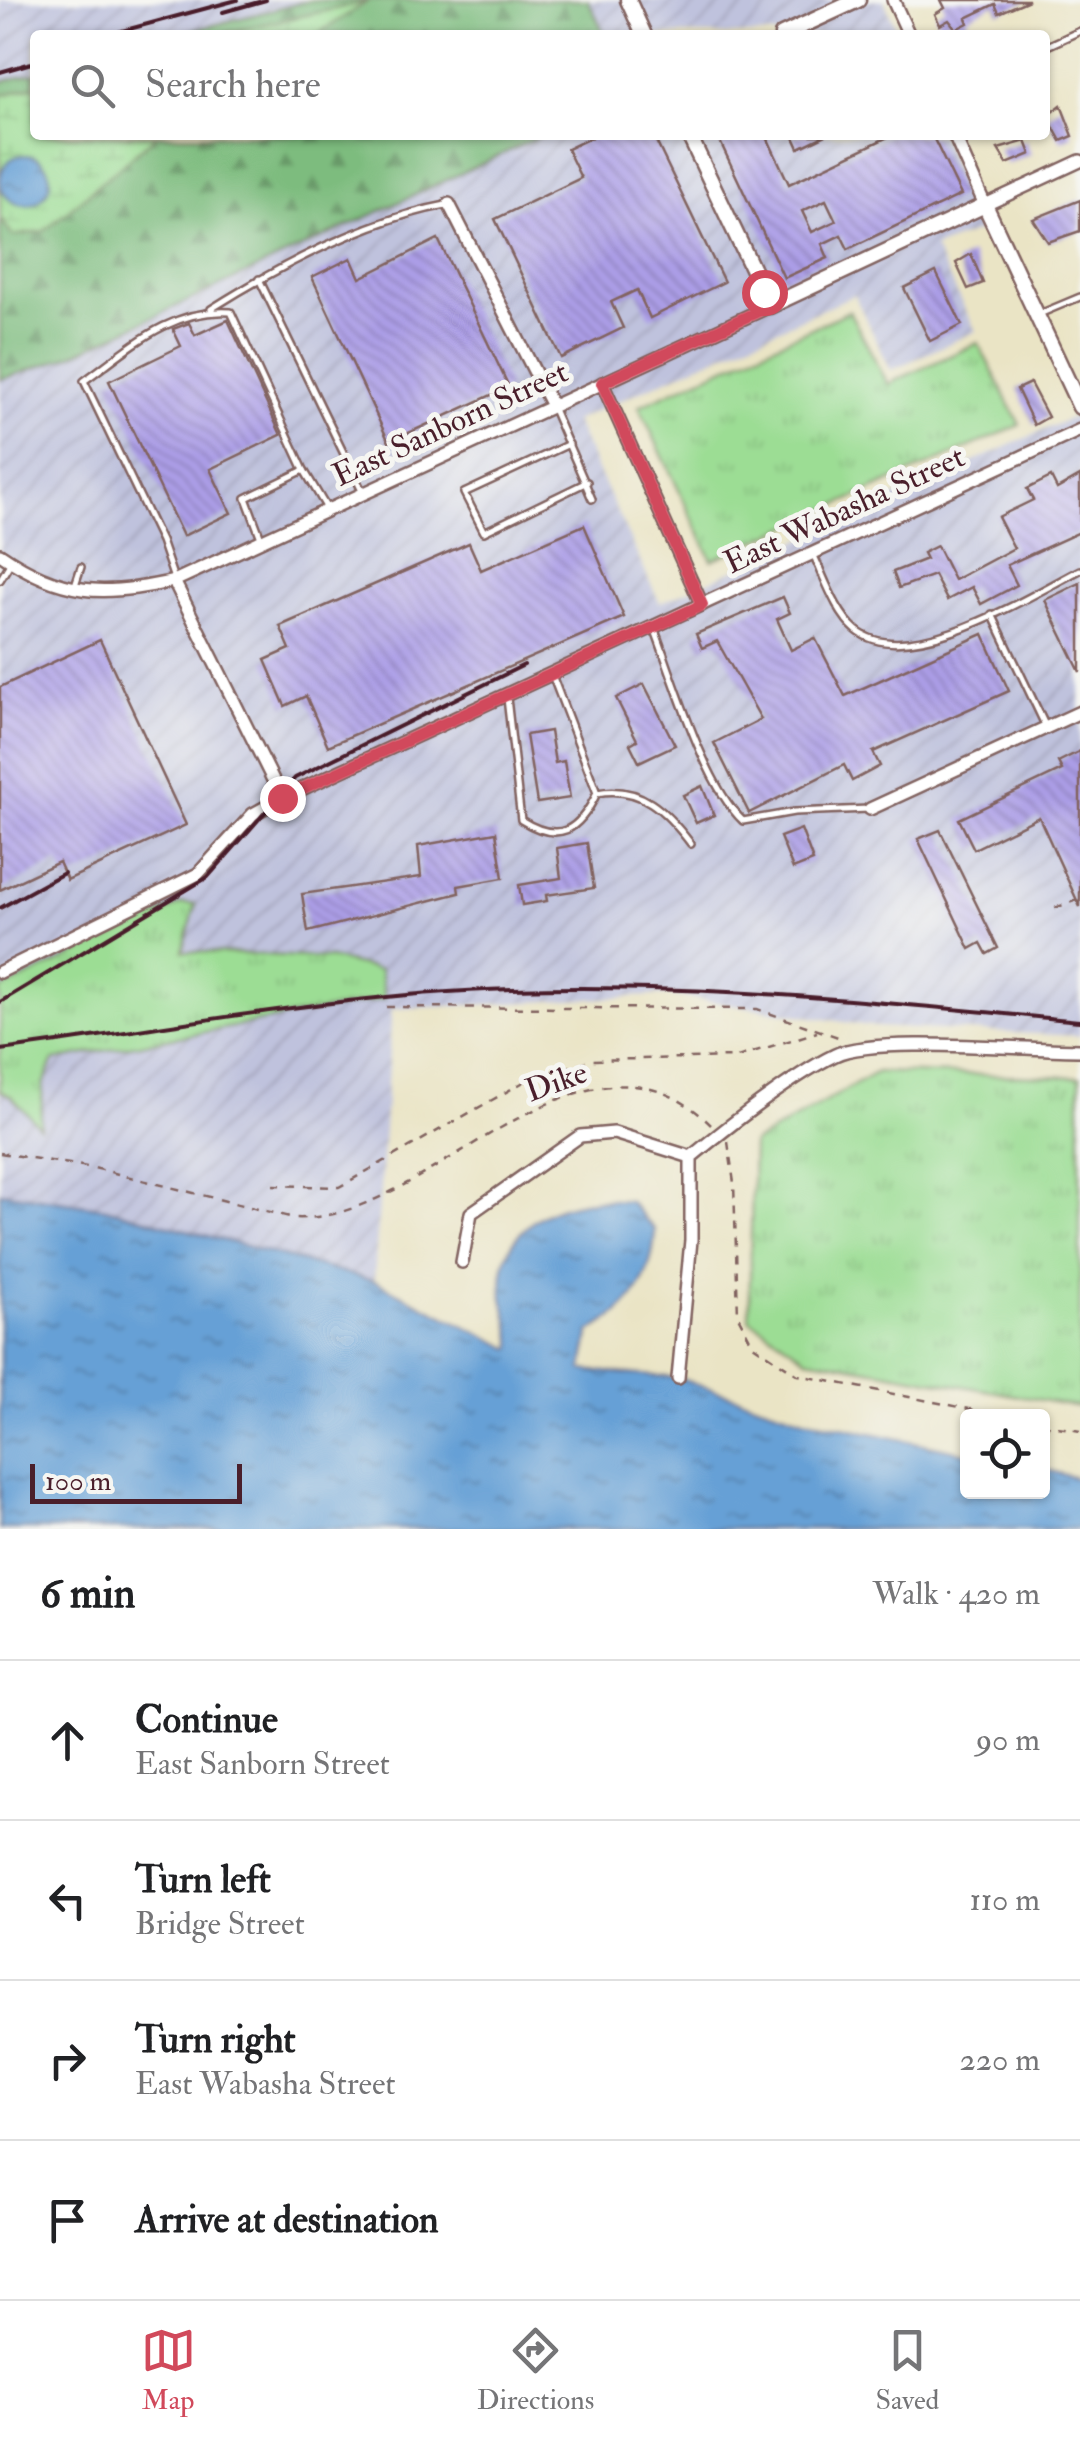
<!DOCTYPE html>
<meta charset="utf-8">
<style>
body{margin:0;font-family:"IM FELL Double Pica",serif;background:#f6f6f6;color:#202124}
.controls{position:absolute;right:30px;bottom:30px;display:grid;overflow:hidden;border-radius:10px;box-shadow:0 2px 8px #0004}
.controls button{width:90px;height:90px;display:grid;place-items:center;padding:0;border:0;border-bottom:2px solid #e0e0e0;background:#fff;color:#202124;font:50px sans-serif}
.scale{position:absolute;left:30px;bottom:25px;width:212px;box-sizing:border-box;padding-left:10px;border:5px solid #4a1f2b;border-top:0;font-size:28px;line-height:35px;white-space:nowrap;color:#4a1f2b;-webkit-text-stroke:8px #f6f6f2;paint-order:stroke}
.stop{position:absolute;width:30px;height:30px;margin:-22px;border:8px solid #d1495b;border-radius:50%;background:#fff}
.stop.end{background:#d1495b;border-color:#fff;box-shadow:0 2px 10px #0008}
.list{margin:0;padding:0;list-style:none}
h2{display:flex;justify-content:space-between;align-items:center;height:130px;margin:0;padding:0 40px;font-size:42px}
h2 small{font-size:32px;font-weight:400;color:#757577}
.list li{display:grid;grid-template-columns:65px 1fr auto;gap:30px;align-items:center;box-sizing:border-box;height:160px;padding:0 40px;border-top:2px solid #e0e0e0}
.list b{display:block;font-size:38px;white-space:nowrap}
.list p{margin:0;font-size:32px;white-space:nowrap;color:#757577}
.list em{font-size:32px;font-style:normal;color:#757577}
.icon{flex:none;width:55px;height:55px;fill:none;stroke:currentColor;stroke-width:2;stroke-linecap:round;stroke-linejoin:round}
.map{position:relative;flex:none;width:1080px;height:1529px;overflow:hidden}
.search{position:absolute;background:#fff;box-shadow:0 2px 8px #0004;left:30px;right:30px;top:30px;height:110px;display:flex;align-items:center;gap:25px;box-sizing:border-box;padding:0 35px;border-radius:10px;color:#757577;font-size:38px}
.sheet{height:770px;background:#fff}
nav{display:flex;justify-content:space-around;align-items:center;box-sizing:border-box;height:140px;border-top:2px solid #e0e0e0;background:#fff;font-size:28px;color:#757577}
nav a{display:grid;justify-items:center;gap:5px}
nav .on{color:#d1495b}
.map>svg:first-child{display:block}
.industrial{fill:url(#industrial-furrows)}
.grass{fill:url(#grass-tufts);stroke:#737e60;stroke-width:2.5}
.forest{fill:url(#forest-firs);stroke:#646e54;stroke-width:2.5}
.wetland{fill:url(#wetland-marsh);stroke:#737e60;stroke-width:2.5}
.water{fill:url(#water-ripples);stroke:#586080;stroke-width:2.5}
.building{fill:url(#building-back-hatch);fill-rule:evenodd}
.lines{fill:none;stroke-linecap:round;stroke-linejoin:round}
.service-casing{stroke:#826461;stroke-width:10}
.minor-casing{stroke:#826461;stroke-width:16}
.tertiary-casing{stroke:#826461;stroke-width:19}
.path{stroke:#826461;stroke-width:2.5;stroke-dasharray:8 8;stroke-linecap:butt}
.service{stroke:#fff;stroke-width:5}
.minor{stroke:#fff;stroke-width:11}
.tertiary{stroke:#fff;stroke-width:14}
.rail{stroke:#4a1f2b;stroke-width:4}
.route{stroke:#d1495b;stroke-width:12}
.labels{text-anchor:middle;stroke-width:10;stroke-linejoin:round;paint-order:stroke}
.street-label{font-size:32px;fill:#4a1f2b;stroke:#f6f6f2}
</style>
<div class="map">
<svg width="1080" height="1529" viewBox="0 0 1080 1529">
<defs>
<pattern id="industrial-furrows" width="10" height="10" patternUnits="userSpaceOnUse" patternTransform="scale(2.5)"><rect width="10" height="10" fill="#bfc2dd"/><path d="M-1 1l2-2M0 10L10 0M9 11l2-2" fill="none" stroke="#a6a6be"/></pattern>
<pattern id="grass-tufts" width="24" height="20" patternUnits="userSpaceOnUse" patternTransform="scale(2.5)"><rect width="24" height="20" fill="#9cdd94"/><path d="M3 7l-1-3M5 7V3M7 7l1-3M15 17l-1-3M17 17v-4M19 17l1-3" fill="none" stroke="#88bd80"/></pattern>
<pattern id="forest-firs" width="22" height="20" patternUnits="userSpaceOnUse" patternTransform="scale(2.5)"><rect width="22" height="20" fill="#7dbc7e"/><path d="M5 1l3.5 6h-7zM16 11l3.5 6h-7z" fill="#689867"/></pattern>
<pattern id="wetland-marsh" width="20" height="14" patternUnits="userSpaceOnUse" patternTransform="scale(2.5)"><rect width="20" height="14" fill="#9cdd94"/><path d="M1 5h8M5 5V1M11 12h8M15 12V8" fill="none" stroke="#88bd80"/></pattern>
<pattern id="water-ripples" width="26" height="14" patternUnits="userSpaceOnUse" patternTransform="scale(2.5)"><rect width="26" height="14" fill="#66a0d6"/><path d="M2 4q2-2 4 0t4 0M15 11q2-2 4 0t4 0" fill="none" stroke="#5682ae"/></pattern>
<pattern id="building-back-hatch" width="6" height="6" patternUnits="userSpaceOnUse" patternTransform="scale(2.5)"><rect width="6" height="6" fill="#ac9ee7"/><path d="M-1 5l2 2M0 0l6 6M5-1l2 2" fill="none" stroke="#8e80bb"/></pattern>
</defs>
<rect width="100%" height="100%" fill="#f6f6f2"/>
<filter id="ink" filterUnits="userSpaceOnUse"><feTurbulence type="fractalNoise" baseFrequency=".01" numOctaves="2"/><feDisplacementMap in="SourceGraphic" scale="20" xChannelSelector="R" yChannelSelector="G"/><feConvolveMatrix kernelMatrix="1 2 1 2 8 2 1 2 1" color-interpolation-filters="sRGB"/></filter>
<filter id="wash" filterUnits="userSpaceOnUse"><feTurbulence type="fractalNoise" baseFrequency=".0048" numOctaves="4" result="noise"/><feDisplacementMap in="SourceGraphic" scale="40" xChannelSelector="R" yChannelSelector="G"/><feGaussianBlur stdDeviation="2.25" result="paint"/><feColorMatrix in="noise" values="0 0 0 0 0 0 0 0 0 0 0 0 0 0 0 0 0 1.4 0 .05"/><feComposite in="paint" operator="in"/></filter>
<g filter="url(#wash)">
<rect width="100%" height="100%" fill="#eae4c5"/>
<path class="industrial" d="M 0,0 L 884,0 L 899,35 L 35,35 L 35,135 L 940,135 L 979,231 L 934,248 L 976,331 L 891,370 L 854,295 L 574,421 L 660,603 L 1075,416 L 1080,428 L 1080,1036 L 876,1027 L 669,995 L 392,1009 L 374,1281 L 105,1208 L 0,1192 Z"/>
<g class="grass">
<path d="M 849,311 L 888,384 L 978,343 L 1020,425 L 712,560 L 639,406 Z"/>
<path d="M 181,904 L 196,904 L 183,951 L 330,958 L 380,970 L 384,999 L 54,1060 L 43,1085 L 40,1127 L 11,1096 L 0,1091 L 0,990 Z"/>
<path d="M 877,1072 L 1080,1077 L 1080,1407 L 807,1358 L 749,1319 L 753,1143 Z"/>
</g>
<g class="forest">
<path d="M 312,0 L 588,0 L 605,35 L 174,35 Z"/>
<path d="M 35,73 L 35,135 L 543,135 L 68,357 L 0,380 L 0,82 Z"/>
</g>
<g class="wetland">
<path d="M 367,2 L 316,35 L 214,35 Z"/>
<path d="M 35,86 L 35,135 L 157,135 L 44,231 L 13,236 L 0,218 L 0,96 Z"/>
</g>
<g class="water">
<circle cx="25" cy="180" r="25"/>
<path d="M 0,1192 L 105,1208 L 374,1281 L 512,1349 C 514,1328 502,1309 502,1288 C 501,1217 568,1195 629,1201 L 655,1230 C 653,1279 632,1308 590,1332 L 582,1370 L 678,1378 L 804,1419 L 967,1453 L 968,1492 L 1042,1492 L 1043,1469 L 1080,1479 L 1080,1529 L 0,1529 Z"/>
</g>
<g id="blocks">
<g class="building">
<path d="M 941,0 L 1029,0 L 999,13 L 995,4 L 966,18 L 968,23 L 956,29 L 949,20 L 940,25 L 935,14 L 945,8 Z"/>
<path d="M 1061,105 L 1073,136 L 1061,141 L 1047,116 Z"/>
<path d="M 596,135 L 653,135 L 724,282 L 650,318 L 637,290 L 611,302 L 623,328 L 561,358 L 495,219 L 581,178 L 567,149 Z"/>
<path d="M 717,135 L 766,135 L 789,184 L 892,135 L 932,135 L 961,195 L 848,249 L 841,235 L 822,244 L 828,258 L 784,278 ZM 826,200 L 836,221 L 812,232 L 802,211 Z"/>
<path d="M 793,135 L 826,135 L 799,148 Z"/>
<path d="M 1026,141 L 1031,154 L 1007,164 L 998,149 Z"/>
<path d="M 1080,200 L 1080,231 L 1048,242 L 1033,219 Z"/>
<path d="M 438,239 L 509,387 L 389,442 L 312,277 L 351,258 L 360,278 Z"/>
<path d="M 971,254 L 983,283 L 968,289 L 956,263 Z"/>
<path d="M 936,272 L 962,325 L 930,341 L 904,288 Z"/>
<path d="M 228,320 L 281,435 L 210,469 L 231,513 L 183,536 L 109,381 L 181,346 L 173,329 L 189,323 L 195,335 Z"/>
<path d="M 1030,383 L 1048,417 L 1034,425 L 1017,389 Z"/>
<path d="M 1080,476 L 1080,532 L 1007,565 L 1017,585 L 981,604 L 972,587 L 947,600 L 934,575 L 899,588 L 893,572 L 926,559 L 923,553 L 937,546 L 954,580 L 1014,548 L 998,517 L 1033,500 L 1027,489 L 1051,477 L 1057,489 Z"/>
<path d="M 584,525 L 624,617 L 328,746 L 306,696 L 285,706 L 265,660 L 290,649 L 280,626 L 469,543 L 481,570 Z"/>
<path d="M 1080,583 L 1080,672 L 1045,600 Z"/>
<path d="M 783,597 L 790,613 L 777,619 L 791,650 L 815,638 L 845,696 L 983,634 L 1009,691 L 873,752 L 880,766 L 852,781 L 844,765 L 749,813 L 714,743 L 761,719 L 717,641 L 702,648 L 696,634 Z"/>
<path d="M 100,640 L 186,825 L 67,880 L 59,862 L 0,890 L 0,687 Z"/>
<path d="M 644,684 L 675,745 L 639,762 L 630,744 L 637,740 L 616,698 Z"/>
<path d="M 550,731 L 555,763 L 564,761 L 570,798 L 537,803 L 526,735 Z"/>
<path d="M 1080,751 L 1080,907 L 1039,817 L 974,849 L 959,819 L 1062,770 L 1058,762 Z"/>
<path d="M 702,786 L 714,815 L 696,823 L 683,795 Z"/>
<path d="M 801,829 L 813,861 L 793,869 L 780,837 Z"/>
<path d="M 940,830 L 998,948 L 987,954 L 981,943 L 970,949 L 918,839 Z"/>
<path d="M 496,832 L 503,878 L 458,886 L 459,893 L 308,932 L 302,894 L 421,877 L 418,846 Z"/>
<path d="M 587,843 L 594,888 L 546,895 L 547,901 L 522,905 L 519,885 L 561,878 L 557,848 Z"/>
</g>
</g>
</g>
<g filter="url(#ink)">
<use href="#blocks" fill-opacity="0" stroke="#826461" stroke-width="2.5"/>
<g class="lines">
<defs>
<g id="service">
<path d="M 1045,47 L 1080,31"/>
<path d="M 259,279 L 362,491"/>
<path d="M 211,309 C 281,265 365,220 446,205"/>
<path d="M 1037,315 L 1080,297"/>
<path d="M 553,409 L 592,499"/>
<path d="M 569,444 L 464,493 L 484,532 L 587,482"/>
<path d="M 261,538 L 246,498 L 304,470"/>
<path d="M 814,556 C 825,579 836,613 856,630 C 908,673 1031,595 1080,570"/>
<path d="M 174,579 L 161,541 L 84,381 C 131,347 171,308 231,312 L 304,470 L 326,507"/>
<path d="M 0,580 L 11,562"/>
<path d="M 74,588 L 81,567"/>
<path d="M 992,614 L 1045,725"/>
<path d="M 655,630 C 674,680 705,786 743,821 L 794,812 L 869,809"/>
<path d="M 507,698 L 521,820 C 559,844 579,831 597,793 L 552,675"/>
<path d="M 597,793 C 641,785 666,811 691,844"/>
</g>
<g id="minor">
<path d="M 893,0 L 909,35"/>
<path d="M 954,135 L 985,205 L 1080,161"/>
<path d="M 449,204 L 552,406"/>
<path d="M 602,383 L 702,605"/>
<path d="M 0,554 C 61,596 104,597 174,581 L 770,306"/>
<path d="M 174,581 L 282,798"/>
<path d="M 870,809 L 1080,712"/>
<path d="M 0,972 L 198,874 L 253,814 L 282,798 L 1080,430"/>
<path d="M 462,1262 L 471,1213 L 580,1136 L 614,1133 L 691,1157"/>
<path d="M 678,1378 L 691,1240 L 691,1157 C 730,1125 791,1076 835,1055 C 873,1036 1029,1050 1080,1050"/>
</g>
<g id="tertiary">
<path d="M 628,0 L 644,35"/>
<path d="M 782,35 L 858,0"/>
<path d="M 689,135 L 770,306 L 985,205 L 1080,407"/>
</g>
</defs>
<use href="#service" class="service-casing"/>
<use href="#minor" class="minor-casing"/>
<use href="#tertiary" class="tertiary-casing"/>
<g class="path">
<path d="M 1055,908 L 1077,900"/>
<path d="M 386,1007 L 757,1009 L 841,1038"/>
<path d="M 728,1142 L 734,1183 L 738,1316 L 753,1345 L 798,1375 L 1005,1416"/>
<path d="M 0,1153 L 94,1168 L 294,1218 C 428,1225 582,996 711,1125"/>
<path d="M 273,1185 L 339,1187 L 529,1079 L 591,1060 L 737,1057 L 817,1032"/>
<path d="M 1042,1424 L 1080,1431"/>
</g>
<use href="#service" class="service"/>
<use href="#minor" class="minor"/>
<use href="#tertiary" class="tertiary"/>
<g class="rail">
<path d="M 223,12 L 266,0"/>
<path d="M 107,35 L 237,0"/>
<path d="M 0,72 L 35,62"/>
<path d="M 0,908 L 64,873"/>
<path d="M 0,1002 L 208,877 L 295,778 L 524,665"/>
<path d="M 0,1050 C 166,1028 346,993 512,989 C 703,983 890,1003 1080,1021"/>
</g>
</g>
</g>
<g class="lines" filter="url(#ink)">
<path class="route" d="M 282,798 L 702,605 L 602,383 L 770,306 L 764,292"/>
</g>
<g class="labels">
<g class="street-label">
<text transform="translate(450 423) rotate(-25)" y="11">East Sanborn Street</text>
<text transform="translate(844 509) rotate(-25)" y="11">East Wabasha Street</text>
<text transform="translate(556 1081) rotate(-20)" y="11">Dike</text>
</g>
</g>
</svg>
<div class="controls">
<button><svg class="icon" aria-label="locate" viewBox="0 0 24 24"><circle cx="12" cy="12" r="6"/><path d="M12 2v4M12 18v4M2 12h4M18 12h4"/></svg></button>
</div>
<div class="scale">100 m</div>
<div class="stop" style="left:764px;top:292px"></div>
<div class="stop end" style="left:282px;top:798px"></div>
<div class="search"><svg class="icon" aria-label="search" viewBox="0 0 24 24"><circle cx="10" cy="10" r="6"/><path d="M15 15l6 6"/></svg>Search here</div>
</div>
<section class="sheet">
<h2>6 min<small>Walk · 420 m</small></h2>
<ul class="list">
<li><svg class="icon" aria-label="ahead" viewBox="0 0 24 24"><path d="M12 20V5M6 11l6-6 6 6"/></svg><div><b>Continue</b><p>East Sanborn Street</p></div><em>90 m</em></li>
<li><svg class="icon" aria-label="left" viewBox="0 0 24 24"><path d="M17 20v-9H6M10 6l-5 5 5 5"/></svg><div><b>Turn left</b><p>Bridge Street</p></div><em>110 m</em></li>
<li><svg class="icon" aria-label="right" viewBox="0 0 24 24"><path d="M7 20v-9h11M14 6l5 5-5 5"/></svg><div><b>Turn right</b><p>East Wabasha Street</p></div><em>220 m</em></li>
<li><svg class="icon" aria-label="arrive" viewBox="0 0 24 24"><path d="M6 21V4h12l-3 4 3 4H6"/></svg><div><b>Arrive at destination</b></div></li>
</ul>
</section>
<nav>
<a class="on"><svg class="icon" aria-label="map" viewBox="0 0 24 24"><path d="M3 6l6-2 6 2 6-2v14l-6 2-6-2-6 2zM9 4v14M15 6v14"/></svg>Map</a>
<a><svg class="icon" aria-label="directions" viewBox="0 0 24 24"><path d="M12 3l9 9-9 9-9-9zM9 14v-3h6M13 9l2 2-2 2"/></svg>Directions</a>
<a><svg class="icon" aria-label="saved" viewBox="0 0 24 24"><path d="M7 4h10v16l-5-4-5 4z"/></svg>Saved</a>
</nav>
